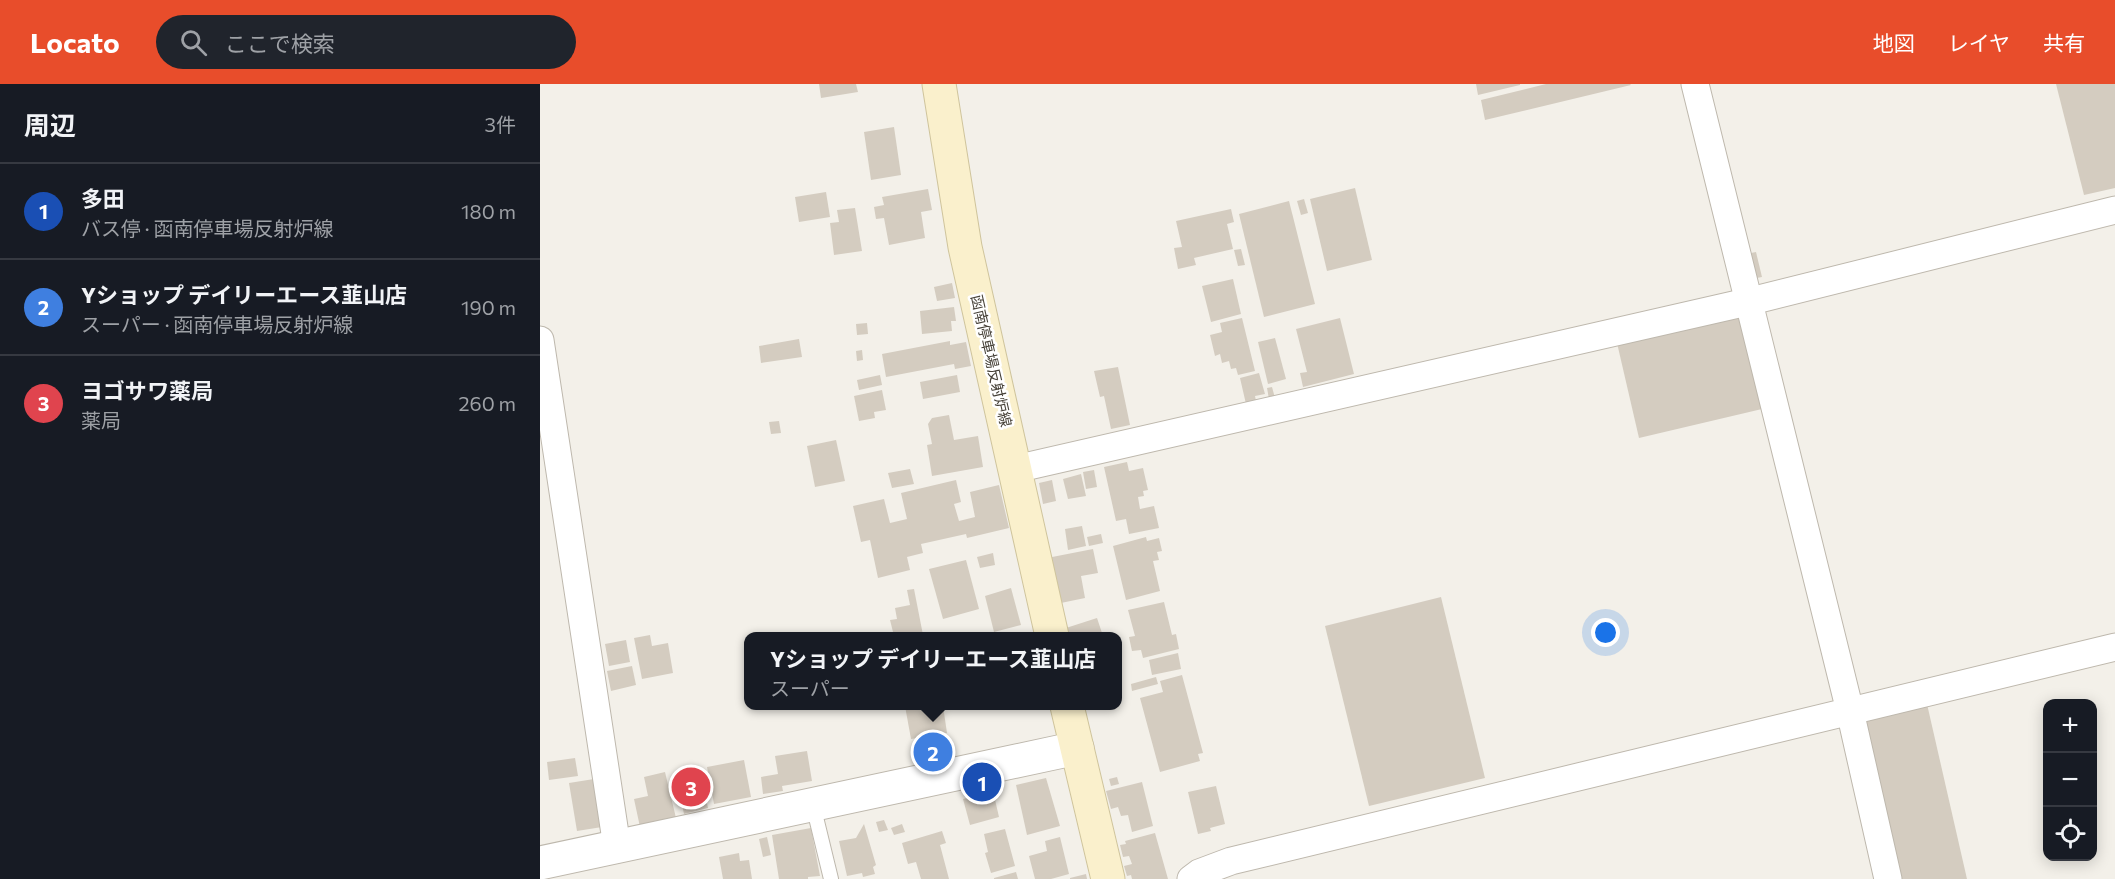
<!DOCTYPE html>
<html lang="ja">
<meta charset="utf-8">
<style>
body{margin:0;font-family:Commissioner,"Noto Sans JP",sans-serif;background:#20242c;color:#f1f3f6}
.controls{position:absolute;right:18px;bottom:18px;display:grid;overflow:hidden;border-radius:12px;box-shadow:0 3px 15px #0003}
.controls button{width:54px;height:54px;display:grid;place-items:center;padding:0;border:0;border-bottom:2px solid #363941;background:#171b24;color:#f1f3f6;font:30px sans-serif}
.you{position:absolute;left:1066px;top:549px;width:21px;height:21px;margin:-15px;border:4px solid #fff;border-radius:50%;background:#1a73e8;box-shadow:0 0 0 9px #1a73e833}
.badge{display:grid;place-items:center;width:39px;height:39px;border-radius:50%;background:#e84d2b;color:#fff;font-size:20px;font-weight:700}
.pin{position:absolute;translate:-50% -50%;border:3px solid #fff;box-shadow:0 2px 6px #0006}
.popup{position:absolute;left:204px;top:548px;width:378px;height:78px;box-sizing:border-box;display:grid;place-content:center;border-radius:12px;background:#171b24;filter:drop-shadow(0 2px 4px #0005);font-size:20px;white-space:nowrap;color:#9ea1a6}
.popup b{font-size:22px;color:#f1f3f6}
.popup::after{content:'';position:absolute;left:50%;top:100%;margin-left:-12px;border:12px solid transparent;border-top-color:#171b24}
.list{margin:0;padding:0;list-style:none}
h2{display:flex;justify-content:space-between;align-items:center;height:78px;margin:0;padding:0 24px;font-size:26px}
h2 small{font-size:20px;font-weight:400;color:#9ea1a6}
.list li{display:grid;grid-template-columns:39px 1fr auto;gap:18px;align-items:center;box-sizing:border-box;height:96px;padding:0 24px;border-top:2px solid #363941}
.list b{display:block;font-size:22px;white-space:nowrap}
.list p{margin:0;font-size:20px;white-space:nowrap;color:#9ea1a6}
.list em{font-size:20px;font-style:normal;color:#9ea1a6}
.icon{flex:none;width:33px;height:33px;fill:none;stroke:currentColor;stroke-width:2;stroke-linecap:round;stroke-linejoin:round}
.map{position:relative;flex:none;width:1575px;height:795px;overflow:hidden}
header{display:flex;align-items:center;gap:36px;box-sizing:border-box;height:84px;padding:0 30px;background:#e84d2b;color:#fff}
header strong{font-size:28px}
nav{display:flex;gap:33px;margin-inline-start:auto;font-size:21px}
.search{width:420px;height:54px;background:#20242c;display:flex;align-items:center;gap:15px;box-sizing:border-box;padding:0 21px;border-radius:33px;color:#9ea1a6;font-size:22px}
main{display:flex}
aside{flex:1;background:#171b24}
.map>svg:first-child{display:block}
.building{fill:#d4ccc0}
.lines{fill:none;stroke-linecap:round;stroke-linejoin:round}
.service-casing{stroke:#beb8ad;stroke-width:16}
.minor-casing{stroke:#beb8ad;stroke-width:29}
.tertiary-casing{stroke:#beb8ad;stroke-width:35}
.secondary-casing{stroke:#cfc49c;stroke-width:35}
.service{stroke:#fff;stroke-width:14}
.minor{stroke:#fff;stroke-width:27}
.tertiary{stroke:#fff;stroke-width:33}
.secondary{stroke:#faf0cc;stroke-width:33}
.labels{text-anchor:middle;stroke-width:5;stroke-linejoin:round;paint-order:stroke}
.street-label{font-size:15px;fill:#464138;stroke:#fff}
</style>
<header>
<strong>Locato</strong>
<div class="search"><svg class="icon" aria-label="search" viewBox="0 0 24 24"><circle cx="10" cy="10" r="6"/><path d="M15 15l6 6"/></svg>ここで検索</div>
<nav><a>地図</a><a>レイヤ</a><a>共有</a></nav>
</header>
<main>
<aside>
<h2>周辺<small>3件</small></h2>
<ul class="list">
<li><span class="badge" style="background:#1a4fb4">1</span><div><b>多田</b><p>バス停 · 函南停車場反射炉線</p></div><em>180 m</em></li>
<li><span class="badge" style="background:#3f7fe0">2</span><div><b>Yショップ デイリーエース韮山店</b><p>スーパー · 函南停車場反射炉線</p></div><em>190 m</em></li>
<li><span class="badge" style="background:#e0444e">3</span><div><b>ヨゴサワ薬局</b><p>薬局</p></div><em>260 m</em></li>
</ul>
</aside>
<div class="map">
<svg width="1575" height="795" viewBox="0 0 1575 795">
<rect width="100%" height="100%" fill="#f3f0e9"/>
<g class="building">
<path d="M 279,0 L 316,0 L 318,8 L 281,14 Z"/>
<path d="M 936,0 L 980,0 L 980,1 L 938,11 Z"/>
<path d="M 1006,0 L 1090,0 L 1091,1 L 945,36 L 941,16 Z"/>
<path d="M 1516,0 L 1575,0 L 1575,104 L 1544,111 Z"/>
<path d="M 354,43 L 361,91 L 331,96 L 324,48 Z"/>
<path d="M 815,104 L 832,176 L 787,187 L 770,115 Z"/>
<path d="M 388,105 L 392,126 L 381,128 L 385,154 L 349,161 L 344,134 L 336,135 L 334,123 L 344,121 L 342,113 Z"/>
<path d="M 286,108 L 290,133 L 259,138 L 255,113 Z"/>
<path d="M 764,115 L 768,129 L 761,131 L 757,117 Z"/>
<path d="M 749,117 L 775,220 L 724,233 L 699,130 Z"/>
<path d="M 315,124 L 322,167 L 294,171 L 290,139 L 299,138 L 297,126 Z"/>
<path d="M 691,125 L 694,138 L 687,140 L 693,165 L 654,174 L 656,181 L 638,185 L 634,164 L 642,163 L 636,137 Z"/>
<path d="M 701,165 L 705,181 L 698,182 L 694,166 Z"/>
<path d="M 1216,168 L 1222,193 L 1211,195 L 1206,170 Z"/>
<path d="M 693,195 L 701,230 L 671,238 L 662,202 Z"/>
<path d="M 412,199 L 415,214 L 397,217 L 394,203 Z"/>
<path d="M 414,223 L 416,237 L 411,237 L 412,247 L 382,250 L 380,227 Z"/>
<path d="M 1199,229 L 1222,325 L 1099,354 L 1077,259 Z"/>
<path d="M 702,234 L 715,287 L 698,291 L 696,284 L 691,285 L 689,277 L 682,279 L 680,270 L 675,272 L 670,251 L 682,248 L 680,239 Z"/>
<path d="M 800,234 L 814,290 L 763,303 L 760,289 L 767,288 L 756,245 Z"/>
<path d="M 327,239 L 328,250 L 317,251 L 316,240 Z"/>
<path d="M 735,254 L 746,295 L 728,300 L 718,258 Z"/>
<path d="M 259,255 L 262,273 L 221,279 L 219,262 Z"/>
<path d="M 410,257 L 410,261 L 426,258 L 431,282 L 415,285 L 414,280 L 346,293 L 342,270 Z"/>
<path d="M 322,266 L 323,276 L 317,277 L 316,267 Z"/>
<path d="M 578,283 L 590,341 L 571,345 L 564,312 L 560,313 L 554,287 Z"/>
<path d="M 719,289 L 725,310 L 715,312 L 716,317 L 706,320 L 700,294 Z"/>
<path d="M 340,291 L 342,301 L 319,306 L 317,296 Z"/>
<path d="M 417,291 L 420,308 L 383,315 L 380,298 Z"/>
<path d="M 732,303 L 735,314 L 729,315 L 727,304 Z"/>
<path d="M 342,306 L 346,326 L 334,328 L 335,334 L 319,337 L 314,312 Z"/>
<path d="M 409,331 L 414,356 L 438,352 L 443,383 L 392,392 L 387,361 L 392,360 L 388,340 L 392,334 Z"/>
<path d="M 239,337 L 241,349 L 231,350 L 229,338 Z"/>
<path d="M 296,356 L 305,397 L 275,403 L 267,362 Z"/>
<path d="M 587,378 L 589,387 L 603,384 L 608,406 L 603,407 L 604,412 L 598,413 L 600,425 L 614,422 L 619,444 L 589,450 L 586,435 L 576,437 L 564,383 Z"/>
<path d="M 370,385 L 374,400 L 352,404 L 348,389 Z"/>
<path d="M 554,386 L 557,403 L 546,405 L 543,388 Z"/>
<path d="M 541,390 L 546,412 L 528,415 L 523,395 Z"/>
<path d="M 416,396 L 421,418 L 414,420 L 419,437 L 435,433 L 430,408 L 459,401 L 469,444 L 427,454 L 426,450 L 381,460 L 383,469 L 367,473 L 370,486 L 338,494 L 330,456 L 321,458 L 313,422 L 344,415 L 350,439 L 367,435 L 361,409 Z"/>
<path d="M 512,396 L 516,417 L 503,420 L 499,399 Z"/>
<path d="M 542,442 L 546,462 L 528,466 L 525,445 Z"/>
<path d="M 561,450 L 563,459 L 549,462 L 547,453 Z"/>
<path d="M 606,453 L 607,457 L 619,454 L 622,467 L 617,468 L 619,476 L 613,477 L 620,507 L 586,516 L 573,462 Z"/>
<path d="M 553,465 L 558,489 L 541,492 L 545,514 L 516,520 L 507,474 Z"/>
<path d="M 453,469 L 455,481 L 440,484 L 437,473 Z"/>
<path d="M 426,476 L 439,525 L 403,535 L 389,485 Z"/>
<path d="M 471,504 L 481,541 L 454,548 L 445,512 Z"/>
<path d="M 374,505 L 383,551 L 399,548 L 400,552 L 354,552 L 350,536 L 357,535 L 355,524 L 370,521 L 367,506 Z"/>
<path d="M 901,513 L 945,694 L 829,722 L 785,542 Z"/>
<path d="M 624,518 L 632,551 L 636,550 L 639,565 L 603,574 L 601,566 L 592,567 L 589,553 L 595,552 L 588,526 Z"/>
<path d="M 557,534 L 563,552 L 529,552 L 526,544 Z"/>
<path d="M 110,551 L 112,562 L 128,559 L 133,589 L 102,595 L 94,554 Z"/>
<path d="M 86,556 L 90,578 L 69,582 L 65,560 Z"/>
<path d="M 638,569 L 641,585 L 612,591 L 609,576 Z"/>
<path d="M 92,582 L 96,601 L 71,607 L 67,587 Z"/>
<path d="M 642,591 L 663,669 L 658,670 L 660,677 L 620,688 L 600,614 L 623,608 L 620,597 Z"/>
<path d="M 616,593 L 618,600 L 592,607 L 591,600 Z"/>
<path d="M 1387,620 L 1427,795 L 1359,795 L 1323,635 Z"/>
<path d="M 365,622 L 403,622 L 407,649 L 371,655 Z"/>
<path d="M 408,652 L 413,677 L 377,684 L 373,660 Z"/>
<path d="M 267,667 L 272,697 L 242,702 L 243,707 L 223,710 L 221,693 L 238,690 L 235,672 Z"/>
<path d="M 35,674 L 38,692 L 9,696 L 7,678 Z"/>
<path d="M 204,676 L 211,713 L 174,720 L 167,683 Z"/>
<path d="M 159,682 L 168,724 L 144,730 L 135,687 Z"/>
<path d="M 125,688 L 136,734 L 100,743 L 94,715 L 108,712 L 104,693 Z"/>
<path d="M 577,693 L 579,700 L 571,702 L 569,695 Z"/>
<path d="M 506,694 L 520,742 L 487,751 L 476,701 Z"/>
<path d="M 54,695 L 62,743 L 37,747 L 29,699 Z"/>
<path d="M 602,698 L 613,742 L 592,748 L 588,731 L 581,732 L 578,723 L 571,725 L 566,707 Z"/>
<path d="M 676,702 L 685,740 L 670,744 L 671,747 L 658,750 L 648,708 Z"/>
<path d="M 453,707 L 459,733 L 430,741 L 423,715 Z"/>
<path d="M 344,736 L 348,746 L 339,748 L 336,738 Z"/>
<path d="M 324,740 L 336,781 L 333,783 L 335,790 L 323,793 L 322,789 L 307,792 L 299,757 L 316,754 Z"/>
<path d="M 362,740 L 365,748 L 354,751 L 351,744 Z"/>
<path d="M 271,744 L 280,792 L 268,793 L 268,795 L 239,795 L 232,751 Z"/>
<path d="M 465,745 L 475,782 L 451,789 L 445,769 L 448,768 L 444,750 Z"/>
<path d="M 402,747 L 406,759 L 400,761 L 409,795 L 381,795 L 376,778 L 368,780 L 362,759 Z"/>
<path d="M 615,749 L 628,795 L 592,795 L 591,791 L 587,792 L 584,782 L 592,780 L 589,772 L 583,773 L 580,761 L 586,760 L 585,757 Z"/>
<path d="M 227,753 L 231,771 L 223,773 L 219,755 Z"/>
<path d="M 520,753 L 529,790 L 511,795 L 495,795 L 489,772 L 507,767 L 505,757 Z"/>
<path d="M 199,769 L 200,777 L 209,776 L 212,795 L 183,795 L 179,773 Z"/>
<path d="M 476,788 L 478,795 L 454,795 L 454,794 Z"/>
<path d="M 546,790 L 547,795 L 530,795 L 530,794 Z"/>
</g>
<g class="lines">
<defs>
<path id="service" d="M 273,721 L 291,795"/>
<g id="minor">
<path d="M 1155,0 L 1310,627 L 1348,795"/>
<path d="M 0,256 L 77,763"/>
<path d="M 475,385 L 1207,218 L 1575,126"/>
<path d="M 651,795 L 659,789 L 691,777 L 1575,563"/>
</g>
<path id="tertiary" d="M 0,779 L 537,664"/>
<g id="secondary">
<path d="M 399,0 L 425,163 L 512,552"/>
<path d="M 527,622 L 568,795"/>
</g>
</defs>
<use href="#service" class="service-casing"/>
<use href="#minor" class="minor-casing"/>
<use href="#tertiary" class="tertiary-casing"/>
<use href="#secondary" class="secondary-casing"/>
<use href="#service" class="service"/>
<use href="#minor" class="minor"/>
<use href="#tertiary" class="tertiary"/>
<use href="#secondary" class="secondary"/>
</g>
<g class="labels">
<g class="street-label">
<text transform="translate(451 277) rotate(77)" y="5">函南停車場反射炉線</text>
</g>
</g>
</svg>
<div class="controls">
<button>+</button>
<button>−</button>
<button><svg class="icon" aria-label="locate" viewBox="0 0 24 24"><circle cx="12" cy="12" r="6"/><path d="M12 2v4M12 18v4M2 12h4M18 12h4"/></svg></button>
</div>
<div class="you"></div>
<div class="pin badge" style="left:442px;top:698px;background:#1a4fb4">1</div>
<div class="pin badge" style="left:393px;top:668px;background:#3f7fe0">2</div>
<div class="popup"><b>Yショップ デイリーエース韮山店</b>スーパー</div>
<div class="pin badge" style="left:151px;top:703px;background:#e0444e">3</div>
</div>
</main>
